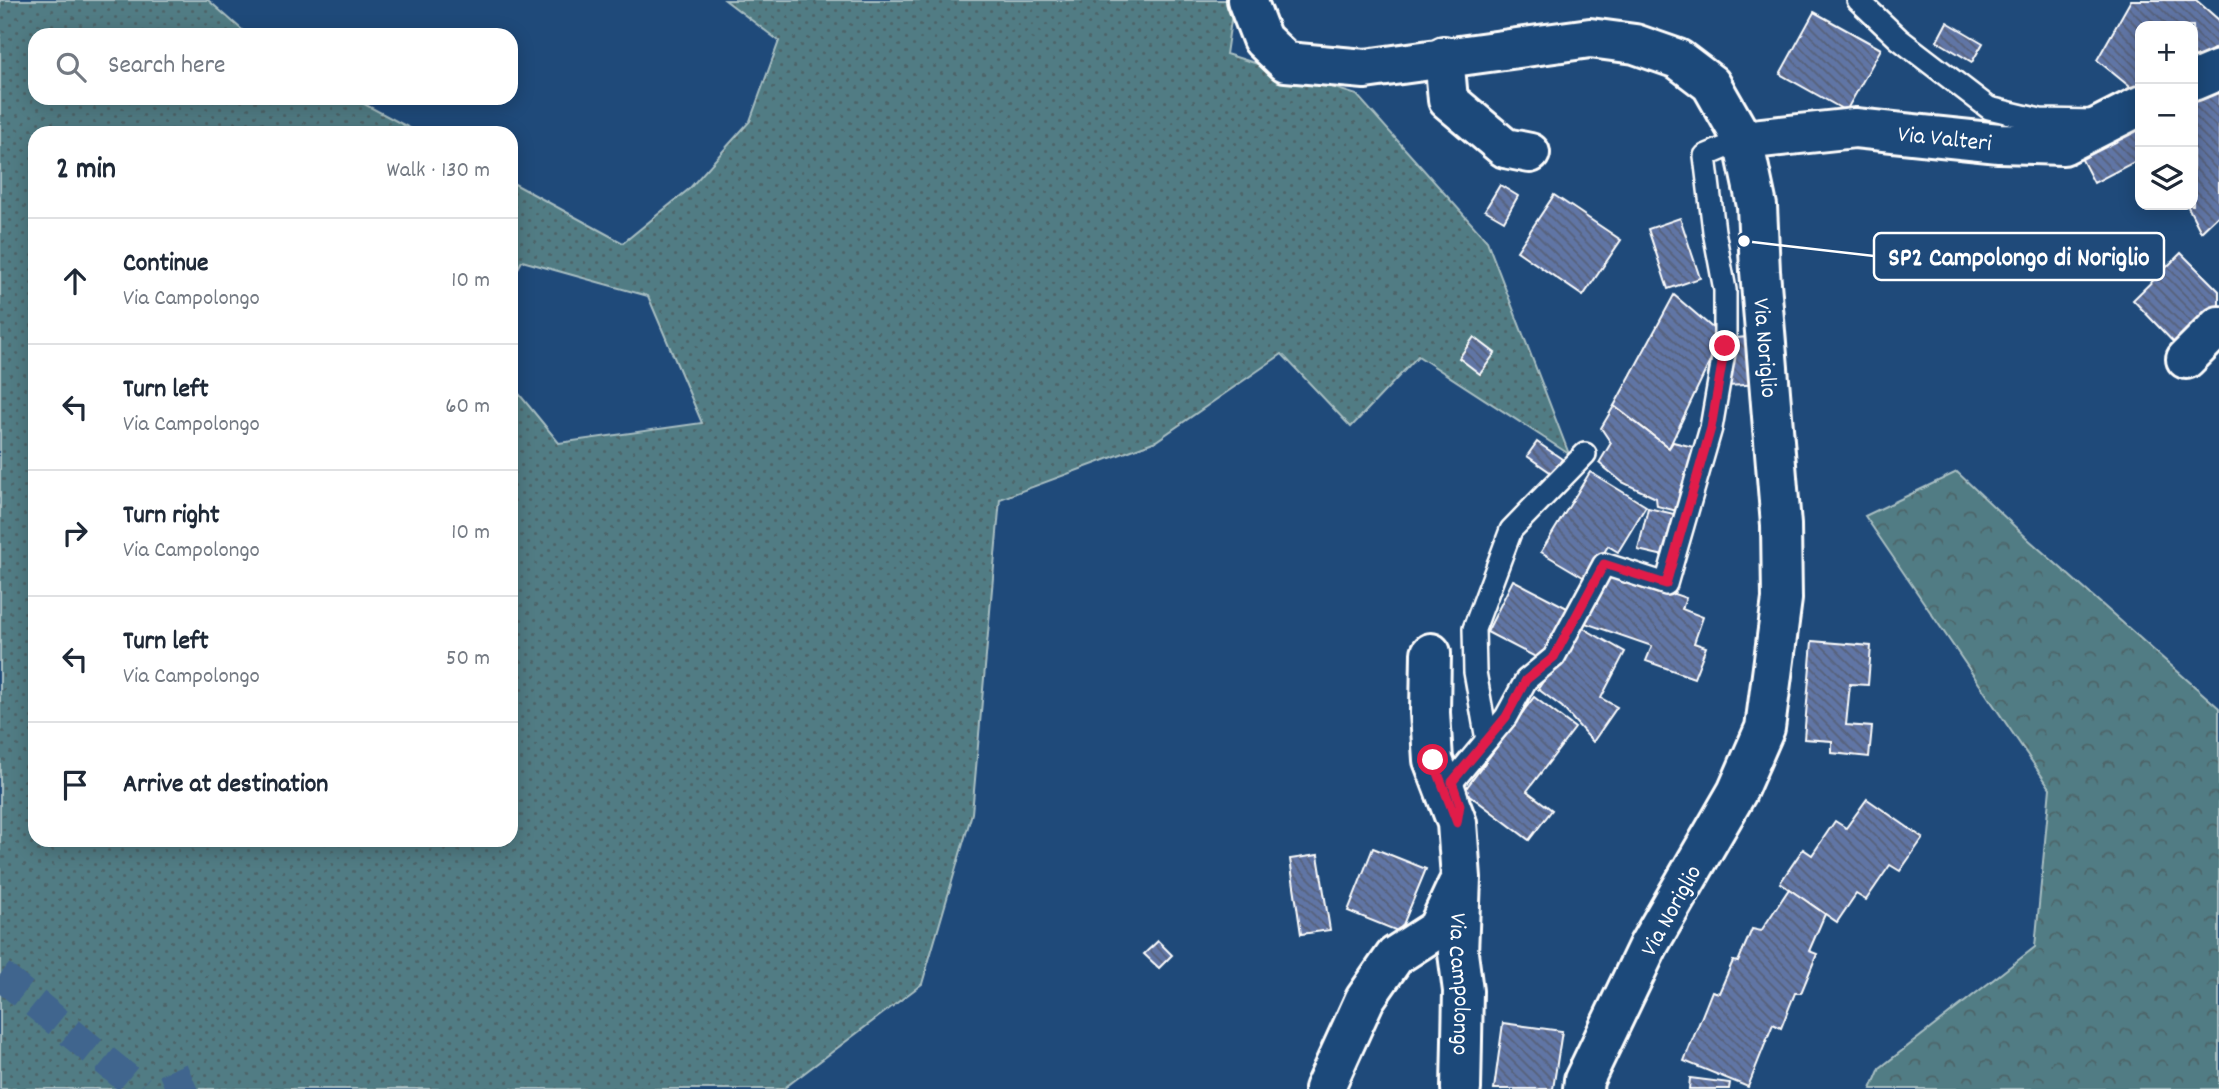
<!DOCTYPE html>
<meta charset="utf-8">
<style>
body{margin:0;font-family:Dekko,sans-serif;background:#f2f2f3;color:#1f2937}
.controls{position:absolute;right:21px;top:21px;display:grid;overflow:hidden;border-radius:14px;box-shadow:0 4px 18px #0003}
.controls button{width:63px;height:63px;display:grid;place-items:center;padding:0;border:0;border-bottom:2px solid #e0e1e3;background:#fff;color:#1f2937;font:35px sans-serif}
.stop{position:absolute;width:21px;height:21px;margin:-16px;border:5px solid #e11d48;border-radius:50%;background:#fff}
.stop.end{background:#e11d48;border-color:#fff;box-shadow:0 2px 7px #0008}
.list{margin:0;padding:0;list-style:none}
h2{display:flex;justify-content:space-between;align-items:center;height:91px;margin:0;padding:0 28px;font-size:30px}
h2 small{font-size:23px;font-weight:400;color:#747a83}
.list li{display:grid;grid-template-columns:46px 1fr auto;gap:21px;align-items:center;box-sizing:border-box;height:126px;padding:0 28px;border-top:2px solid #e0e1e3}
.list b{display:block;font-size:26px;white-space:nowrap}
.list p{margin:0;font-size:23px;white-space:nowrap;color:#747a83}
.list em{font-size:23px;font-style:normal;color:#747a83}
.icon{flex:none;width:38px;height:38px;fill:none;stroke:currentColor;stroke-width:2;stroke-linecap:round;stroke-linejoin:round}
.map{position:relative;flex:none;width:2219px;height:1089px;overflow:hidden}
.search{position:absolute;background:#fff;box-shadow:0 4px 18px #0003;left:28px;top:28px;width:490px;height:77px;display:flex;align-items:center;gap:18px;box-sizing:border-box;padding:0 24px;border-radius:21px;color:#747a83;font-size:26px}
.panel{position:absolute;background:#fff;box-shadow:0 4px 18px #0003;left:28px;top:126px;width:490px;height:721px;border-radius:21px}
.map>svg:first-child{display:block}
.grass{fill:url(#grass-dots);stroke:#a8bec2;stroke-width:2}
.forest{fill:url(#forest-crowns);stroke:#a8bec2;stroke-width:2}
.building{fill:url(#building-back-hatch);stroke:#fff;stroke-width:2}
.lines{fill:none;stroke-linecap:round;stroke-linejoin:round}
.pedestrian-tunnel{stroke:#41658e;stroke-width:30;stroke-dasharray:30 15;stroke-linecap:butt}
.service-casing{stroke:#fff;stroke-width:26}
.minor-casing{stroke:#fff;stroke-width:44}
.secondary-casing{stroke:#fff;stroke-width:44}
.service{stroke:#1f4a7a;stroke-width:21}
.minor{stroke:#1f4a7a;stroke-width:38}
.secondary{stroke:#1f4a7a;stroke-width:38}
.route{stroke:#e11d48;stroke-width:9}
.labels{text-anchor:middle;stroke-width:7;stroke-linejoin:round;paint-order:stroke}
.street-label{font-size:24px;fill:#fff;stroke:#1f4a7a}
.leader{fill:none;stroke:#fff;stroke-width:2.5}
.callout-dot{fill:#fff;stroke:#1f4a7a;stroke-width:2.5}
.callout{fill:#1f4a7a;stroke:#fff;stroke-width:2.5}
.callout-label{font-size:26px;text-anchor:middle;font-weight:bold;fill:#fff}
</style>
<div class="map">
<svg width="2219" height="1089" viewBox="0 0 2219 1089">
<defs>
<pattern id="grass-dots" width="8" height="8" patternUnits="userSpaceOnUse" patternTransform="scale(1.75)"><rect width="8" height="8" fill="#517c84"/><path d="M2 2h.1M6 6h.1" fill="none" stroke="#4e6468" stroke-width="1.8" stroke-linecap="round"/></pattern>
<pattern id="forest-crowns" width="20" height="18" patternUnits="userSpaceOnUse" patternTransform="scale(1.75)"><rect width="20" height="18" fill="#517c84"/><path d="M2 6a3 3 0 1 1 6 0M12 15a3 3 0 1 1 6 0" fill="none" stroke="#4e6468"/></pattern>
<pattern id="building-back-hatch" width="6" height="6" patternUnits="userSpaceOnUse" patternTransform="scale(1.75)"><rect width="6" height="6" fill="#6075a5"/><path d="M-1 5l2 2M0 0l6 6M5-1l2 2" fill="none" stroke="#566078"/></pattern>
</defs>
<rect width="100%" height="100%" fill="#1f4a7a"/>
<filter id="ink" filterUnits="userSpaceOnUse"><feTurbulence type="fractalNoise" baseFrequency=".0143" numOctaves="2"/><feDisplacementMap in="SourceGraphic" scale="14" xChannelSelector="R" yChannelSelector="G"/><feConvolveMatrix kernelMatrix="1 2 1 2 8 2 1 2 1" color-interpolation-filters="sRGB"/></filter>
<g filter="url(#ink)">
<path class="grass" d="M 0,0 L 208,0 L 248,35 L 35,35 L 35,98 L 353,98 L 419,133 L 35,133 L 35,840 L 511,840 L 511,384 L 559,443 L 702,423 L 648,296 L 522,261 L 511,281 L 511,182 L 623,243 L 689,189 L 750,121 L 779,41 L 725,0 L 1234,0 L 1226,54 L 1357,95 L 1487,241 L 1569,454 L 1418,356 L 1351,427 L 1282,354 L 1156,441 L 1000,499 L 972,813 L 922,984 L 783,1089 L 0,1089 Z"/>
<path class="forest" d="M 1957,472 L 2028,539 L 2219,708 L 2219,1089 L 1871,1089 L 1880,1068 L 2035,947 L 2050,788 L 1865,516 Z"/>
<g class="building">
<path d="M 2131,0 L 2196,0 L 2219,20 L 2219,45 L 2194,63 L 2193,26 L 2140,26 L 2140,87 L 2135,91 L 2097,60 Z"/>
<path d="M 1814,12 L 1881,49 L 1846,111 L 1780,74 Z"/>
<path d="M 1947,22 L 1983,43 L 1972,62 L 1937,41 Z"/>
<path d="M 2219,81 L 2219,215 L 2201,232 L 2187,205 L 2193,205 L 2193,93 Z"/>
<path d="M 2140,119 L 2140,159 L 2094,183 L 2077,150 Z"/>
<path d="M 1500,185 L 1518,196 L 1504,221 L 1485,210 Z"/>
<path d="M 1554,195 L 1621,240 L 1583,296 L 1517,251 Z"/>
<path d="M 1680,218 L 1700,278 L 1668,289 L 1648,229 Z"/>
<path d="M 2181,253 L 2219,291 L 2219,310 L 2180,349 L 2133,300 Z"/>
<path d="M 1674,295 L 1722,336 L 1669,448 L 1614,406 Z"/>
<path d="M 1759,336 L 1763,384 L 1727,386 L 1725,360 L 1736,338 Z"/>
<path d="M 1474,337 L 1495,353 L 1480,374 L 1459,358 Z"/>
<path d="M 1614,406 L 1669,448 L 1673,442 L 1697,448 L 1680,490 L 1677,511 L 1657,506 L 1656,498 L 1622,482 L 1599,463 L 1611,443 L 1601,428 Z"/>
<path d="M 1537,442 L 1562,459 L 1553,474 L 1527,456 Z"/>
<path d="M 1590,472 L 1646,506 L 1618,552 L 1608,546 L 1588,580 L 1541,552 Z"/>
<path d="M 1648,508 L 1674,514 L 1664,556 L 1638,550 Z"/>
<path d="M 1604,570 L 1686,598 L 1682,609 L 1703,617 L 1694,643 L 1706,647 L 1694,678 L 1646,661 L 1652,646 L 1585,623 Z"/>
<path d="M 1513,580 L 1573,611 L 1547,663 L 1487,632 Z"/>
<path d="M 1583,628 L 1625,652 L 1601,698 L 1617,707 L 1593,742 L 1562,707 L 1538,689 L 1567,645 L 1571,647 Z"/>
<path d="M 1812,641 L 1871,646 L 1868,685 L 1850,684 L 1846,725 L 1872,727 L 1869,757 L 1832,753 L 1832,741 L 1804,739 Z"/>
<path d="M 1534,697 L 1575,728 L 1527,791 L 1552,810 L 1529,840 L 1464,791 Z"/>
<path d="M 1867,799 L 1923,838 L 1900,871 L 1890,865 L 1866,900 L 1856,894 L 1837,922 L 1780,883 L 1803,849 L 1812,855 L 1835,821 L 1846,828 Z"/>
<path d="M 1373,848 L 1426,869 L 1400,932 L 1348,911 Z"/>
<path d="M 1318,855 L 1330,930 L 1301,934 L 1290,859 Z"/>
<path d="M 1789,889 L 1825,914 L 1809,951 L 1817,954 L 1801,993 L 1795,993 L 1781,1028 L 1773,1024 L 1748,1087 L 1684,1061 L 1712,991 L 1719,993 L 1733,961 L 1738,962 L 1752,929 L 1761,931 Z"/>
<path d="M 1158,941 L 1172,955 L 1159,968 L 1144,954 Z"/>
<path d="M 1503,1023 L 1562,1031 L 1553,1089 L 1494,1089 Z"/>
<path d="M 1690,1078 L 1730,1083 L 1729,1089 L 1689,1089 Z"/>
</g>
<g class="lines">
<g class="pedestrian-tunnel">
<path d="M 0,975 L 140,1089"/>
<path d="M 165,1089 L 204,1072"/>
</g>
<defs>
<g id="service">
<path d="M 1858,0 L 1899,39 L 1989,108 L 2040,120 L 2096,121"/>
<path d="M 1487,740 L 1475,672 L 1474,629 L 1511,530 L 1585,454"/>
<path d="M 1457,797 L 1452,782 L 1506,717 L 1526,680 L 1554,657 L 1604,564 L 1666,584 L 1711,428 L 1725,347 L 1725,290 L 1714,231 L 1705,156 L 1743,140"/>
</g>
<g id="minor">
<path d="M 1444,56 L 1448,100 L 1505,148 L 1530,153"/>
<path d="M 2193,81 L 2219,70"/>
<path id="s1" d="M 1743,140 L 1855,128 L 1999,143 L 2063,145 L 2140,106"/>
<path d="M 2186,359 L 2219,326"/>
<path id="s2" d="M 1431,653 L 1430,713 L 1433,760 L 1457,823 L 1461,878 L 1458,953 L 1463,991 L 1461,1089"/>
<path d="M 1324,1089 L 1365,999 L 1395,956 L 1437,929 L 1457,886"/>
</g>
<g id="secondary">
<path id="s3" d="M 1247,0 L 1262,39 L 1286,62 L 1365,69 L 1590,38 L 1635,44 L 1678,59 L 1711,84 L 1743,140 L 1757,206 L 1760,271 L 1781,525 L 1782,599 L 1765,728 L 1737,792 L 1648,946 L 1584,1080 L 1583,1089"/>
</g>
</defs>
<use href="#service" class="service-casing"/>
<use href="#minor" class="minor-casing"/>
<use href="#secondary" class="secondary-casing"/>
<use href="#service" class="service"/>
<use href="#minor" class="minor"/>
<use href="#secondary" class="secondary"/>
</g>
</g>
<g class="lines" filter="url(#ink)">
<path class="route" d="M 1433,760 L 1457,823 L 1460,805 L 1452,782 L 1506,717 L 1526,680 L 1554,657 L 1604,564 L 1666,584 L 1711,428 L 1725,346"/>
</g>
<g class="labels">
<g class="street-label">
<text dy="8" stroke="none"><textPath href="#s1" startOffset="203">Via Valteri</textPath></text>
<text dy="8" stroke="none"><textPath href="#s3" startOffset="788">Via Noriglio</textPath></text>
<text transform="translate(1670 910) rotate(-61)" y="8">Via Noriglio</text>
<text dy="8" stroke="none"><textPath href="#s2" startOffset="336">Via Campolongo</textPath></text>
</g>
</g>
<path class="leader" d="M1744 241L1874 256"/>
<circle class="callout-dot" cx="1744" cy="241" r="7"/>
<rect class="callout" x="1874" y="233" width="290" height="47" rx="7"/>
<g class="callout-label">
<text x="2019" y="265">SP2 Campolongo di Noriglio</text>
</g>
</svg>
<div class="controls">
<button>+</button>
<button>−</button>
<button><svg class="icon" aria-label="layers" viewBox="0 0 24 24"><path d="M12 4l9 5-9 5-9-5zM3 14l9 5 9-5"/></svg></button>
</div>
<div class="stop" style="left:1433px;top:760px"></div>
<div class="stop end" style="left:1725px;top:346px"></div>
<div class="search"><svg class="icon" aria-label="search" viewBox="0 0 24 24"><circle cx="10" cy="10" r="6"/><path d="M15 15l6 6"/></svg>Search here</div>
<section class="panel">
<h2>2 min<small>Walk · 130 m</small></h2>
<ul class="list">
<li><svg class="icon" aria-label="ahead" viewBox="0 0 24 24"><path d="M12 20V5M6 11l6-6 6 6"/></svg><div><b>Continue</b><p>Via Campolongo</p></div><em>10 m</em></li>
<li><svg class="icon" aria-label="left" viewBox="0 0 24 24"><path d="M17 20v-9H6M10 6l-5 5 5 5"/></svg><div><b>Turn left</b><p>Via Campolongo</p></div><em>60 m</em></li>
<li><svg class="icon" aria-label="right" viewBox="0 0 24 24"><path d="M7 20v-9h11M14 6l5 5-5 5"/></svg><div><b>Turn right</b><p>Via Campolongo</p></div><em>10 m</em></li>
<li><svg class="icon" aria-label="left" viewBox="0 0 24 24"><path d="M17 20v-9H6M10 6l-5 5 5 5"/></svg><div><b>Turn left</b><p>Via Campolongo</p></div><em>50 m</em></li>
<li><svg class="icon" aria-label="arrive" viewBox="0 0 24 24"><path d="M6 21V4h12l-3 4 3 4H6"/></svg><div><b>Arrive at destination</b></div></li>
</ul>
</section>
</div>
